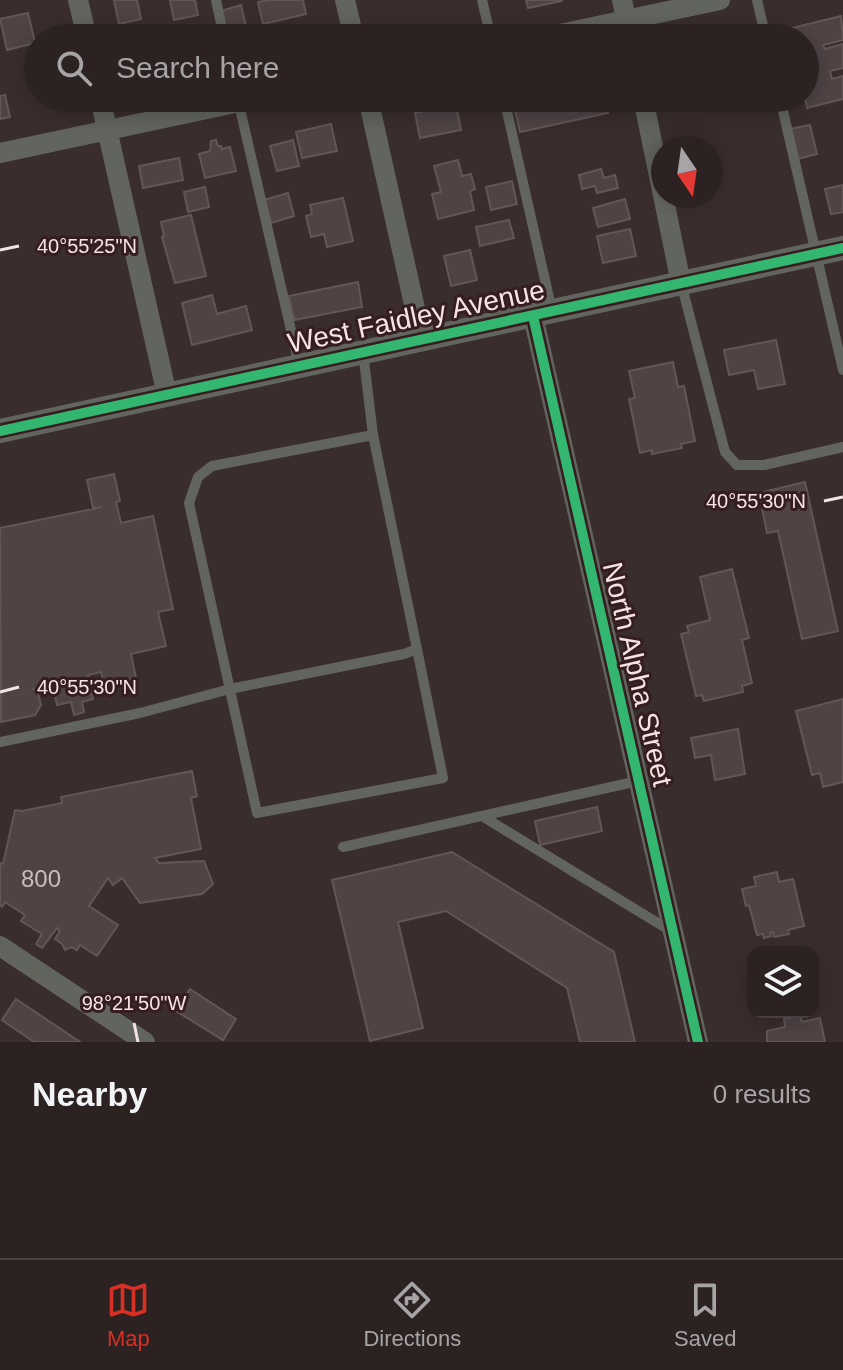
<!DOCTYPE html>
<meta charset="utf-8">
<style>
body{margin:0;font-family:Arial,sans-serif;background:#382f2f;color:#f1f3f6}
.controls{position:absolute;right:24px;bottom:24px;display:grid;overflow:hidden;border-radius:16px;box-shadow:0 4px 20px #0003}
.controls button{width:72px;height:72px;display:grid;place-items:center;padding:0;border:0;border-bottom:2px solid #483f40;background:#2c2222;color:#f1f3f6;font:40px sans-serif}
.compass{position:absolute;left:651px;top:136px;width:72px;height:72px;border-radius:50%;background:#2c2222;box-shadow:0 4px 20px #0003;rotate:167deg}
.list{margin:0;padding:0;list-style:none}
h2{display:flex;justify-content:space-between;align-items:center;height:104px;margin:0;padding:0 32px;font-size:34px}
h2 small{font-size:26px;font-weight:400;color:#a6a4a5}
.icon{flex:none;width:44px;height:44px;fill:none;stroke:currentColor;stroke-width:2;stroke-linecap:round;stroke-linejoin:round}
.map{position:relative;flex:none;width:843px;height:1042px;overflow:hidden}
.search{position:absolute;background:#2c2222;box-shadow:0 4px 20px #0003;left:24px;right:24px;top:24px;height:88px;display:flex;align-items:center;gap:20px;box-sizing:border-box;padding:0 28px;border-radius:44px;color:#a6a4a5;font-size:30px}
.sheet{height:216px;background:#2c2222}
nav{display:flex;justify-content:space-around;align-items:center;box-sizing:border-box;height:112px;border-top:2px solid #483f40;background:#2c2222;font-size:22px;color:#a6a4a5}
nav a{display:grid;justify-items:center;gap:4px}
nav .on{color:#d93025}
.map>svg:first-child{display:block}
.building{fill:#4f4344;stroke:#625657;stroke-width:2}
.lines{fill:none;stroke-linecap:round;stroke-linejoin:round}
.service{stroke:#62645e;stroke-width:10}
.minor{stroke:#62645e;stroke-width:20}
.tertiary{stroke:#62645e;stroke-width:24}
.cycleway-casing{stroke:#351d20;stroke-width:15}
.cycleway{stroke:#33b770;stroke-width:10}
.ticks{fill:none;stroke:#f5e4e5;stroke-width:3}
.labels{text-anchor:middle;stroke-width:6;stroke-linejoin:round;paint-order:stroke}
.number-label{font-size:24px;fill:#ccbcbd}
.street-label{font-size:28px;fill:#f5e4e5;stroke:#351d20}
.ticks-label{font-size:20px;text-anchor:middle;fill:#f5e4e5;stroke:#351d20;stroke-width:6;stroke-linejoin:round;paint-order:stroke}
</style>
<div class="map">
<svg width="843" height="1042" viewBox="0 0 843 1042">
<rect width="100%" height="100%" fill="#3a2d2e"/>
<g class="building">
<path d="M 114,0 L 137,0 L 141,19 L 119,24 Z"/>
<path d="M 170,0 L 195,0 L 198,15 L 174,20 Z"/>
<path d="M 269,0 L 303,0 L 306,14 L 263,24 L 258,2 Z"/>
<path d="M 526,0 L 562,0 L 562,1 L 528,8 Z"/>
<path d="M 241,5 L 246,26 L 227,31 L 221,11 Z"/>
<path d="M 28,13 L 35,43 L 7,50 L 0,19 Z"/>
<path d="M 841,16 L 843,40 L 823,45 L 825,49 L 843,44 L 843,68 L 830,71 L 832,79 L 843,76 L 843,99 L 807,108 L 805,98 L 805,38 L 790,38 L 788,29 Z"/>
<path d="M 303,28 L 305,38 L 262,38 Z"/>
<path d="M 5,95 L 10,117 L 0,119 L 0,96 Z"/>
<path d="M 547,98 L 605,98 L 608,113 L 520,132 L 514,105 Z"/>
<path d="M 456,105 L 461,130 L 420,138 L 415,113 Z"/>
<path d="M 331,124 L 337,151 L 302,158 L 296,132 Z"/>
<path d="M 810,125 L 817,154 L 797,159 L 790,129 Z"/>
<path d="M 216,140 L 218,146 L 221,146 L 222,149 L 230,147 L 236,171 L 205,178 L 199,154 L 210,151 L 211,141 Z"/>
<path d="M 293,140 L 299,166 L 277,171 L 270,146 Z"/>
<path d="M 179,158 L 183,180 L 143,188 L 139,166 Z"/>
<path d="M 458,160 L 462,176 L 471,174 L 475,189 L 470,191 L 474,210 L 438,219 L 432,194 L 441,192 L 434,166 Z"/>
<path d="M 601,169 L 604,178 L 615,175 L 618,188 L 597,193 L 595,186 L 582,189 L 579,175 Z"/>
<path d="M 512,181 L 517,204 L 491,210 L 486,187 Z"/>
<path d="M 843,185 L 843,212 L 831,214 L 825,189 Z"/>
<path d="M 205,187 L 209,207 L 188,212 L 184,192 Z"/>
<path d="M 288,193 L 294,216 L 271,223 L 264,200 Z"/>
<path d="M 343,198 L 353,241 L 327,247 L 324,234 L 311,237 L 306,216 L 312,214 L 310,205 Z"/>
<path d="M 625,199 L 630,219 L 598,227 L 593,208 Z"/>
<path d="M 191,215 L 206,276 L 175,283 L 162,237 L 164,236 L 161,222 Z"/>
<path d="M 509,220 L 514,238 L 480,246 L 476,227 Z"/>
<path d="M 630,229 L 636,256 L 603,263 L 597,236 Z"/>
<path d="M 470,250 L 477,280 L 451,286 L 444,256 Z"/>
<path d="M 358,282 L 362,307 L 294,320 L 289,296 Z"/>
<path d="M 212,295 L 217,314 L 246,306 L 252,330 L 192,345 L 182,303 Z"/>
<path d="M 776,340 L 785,384 L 758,389 L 754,370 L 729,375 L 724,350 Z"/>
<path d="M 673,362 L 678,387 L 684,386 L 695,441 L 681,444 L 682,448 L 652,454 L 652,450 L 640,453 L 629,399 L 635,398 L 629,371 Z"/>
<path d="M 114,474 L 120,501 L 116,502 L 121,523 L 153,516 L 173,609 L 158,612 L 166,646 L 131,654 L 136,678 L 104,685 L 101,672 L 88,675 L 93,699 L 82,702 L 84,712 L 74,715 L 71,702 L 57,705 L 53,685 L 33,689 L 38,693 L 41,705 L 35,715 L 1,722 L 0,528 L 102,507 L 93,508 L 87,480 Z"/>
<path d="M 805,482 L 838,631 L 802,639 L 778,531 L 767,533 L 759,493 Z"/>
<path d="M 732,569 L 749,638 L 742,640 L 752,683 L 742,686 L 743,692 L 704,701 L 702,695 L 696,696 L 681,634 L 689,632 L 687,626 L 710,620 L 700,577 Z"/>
<path d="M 843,699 L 843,782 L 823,787 L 820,773 L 812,775 L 796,711 Z"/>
<path d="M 738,729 L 745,774 L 715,780 L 711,755 L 695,758 L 691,738 Z"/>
<path d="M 192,771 L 197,796 L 191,798 L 201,849 L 155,858 L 159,863 L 204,861 L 213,884 L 202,894 L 140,903 L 122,878 L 113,885 L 108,878 L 89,906 L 118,925 L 97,956 L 80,945 L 77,950 L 71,947 L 65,950 L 62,944 L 55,939 L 60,931 L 57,928 L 42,948 L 36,944 L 42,934 L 21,921 L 25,915 L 5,902 L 2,907 L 0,905 L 0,863 L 3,864 L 15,810 L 22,811 L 62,803 L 61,797 Z"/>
<path d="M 597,807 L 602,831 L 540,845 L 535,821 Z"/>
<path d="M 452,852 L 614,952 L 635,1042 L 580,1042 L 567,988 L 446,911 L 398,922 L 423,1028 L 370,1041 L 332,880 Z"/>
<path d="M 777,872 L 779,882 L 793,879 L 804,926 L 788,930 L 789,934 L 774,937 L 773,932 L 770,933 L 771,936 L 764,938 L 763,934 L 757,935 L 749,905 L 746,906 L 742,889 L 756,886 L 754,877 Z"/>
<path d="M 190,989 L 236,1019 L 223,1040 L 176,1011 Z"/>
<path d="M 16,999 L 80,1042 L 34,1042 L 2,1020 Z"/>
<path d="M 800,1016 L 802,1022 L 820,1018 L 825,1042 L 767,1042 L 767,1031 L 785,1027 L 784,1019 Z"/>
</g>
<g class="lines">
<g class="service">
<path d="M 216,0 L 224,38"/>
<path d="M 482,0 L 491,38"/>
<path d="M 757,0 L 766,38"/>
<path d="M 504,98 L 552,311"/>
<path d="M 780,98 L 843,370"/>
<path d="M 238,100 L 299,365"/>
<path d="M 681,283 L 725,452 L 737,465 L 764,465 L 843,447"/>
<path d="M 373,435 L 212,466 L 198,477 L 189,503 L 257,813 L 443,778 L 417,649"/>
<path d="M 0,742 L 140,713 L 230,689 L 404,654 L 417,649 L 373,435 L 363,352"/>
<path d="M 482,816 L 671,931"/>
<path d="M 343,847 L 638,781"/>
</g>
<g class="minor">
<path d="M 78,0 L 87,38"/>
<path d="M 345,0 L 354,38"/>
<path d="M 622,0 L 630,38"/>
<path d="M 541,38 L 720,0"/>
<path d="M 100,98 L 167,395"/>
<path d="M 368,98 L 422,340"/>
<path d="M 643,98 L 681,283"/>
<path d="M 0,153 L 259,98"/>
<path d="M 533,316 L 698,1042"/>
<path d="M 0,946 L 145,1042"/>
</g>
<path class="tertiary" d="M 0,431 L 843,248"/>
<defs>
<g id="cycleway">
<path d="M 533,316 L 698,1042"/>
<path d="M 0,431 L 843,248"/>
</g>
</defs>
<use href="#cycleway" class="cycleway-casing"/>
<use href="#cycleway" class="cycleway"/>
</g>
<path class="ticks" d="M 0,250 L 19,246M 824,501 L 843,497M 0,692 L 19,687M 134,1023 L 138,1042"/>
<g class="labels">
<g class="number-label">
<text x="41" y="887">800</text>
</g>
<g class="street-label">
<text transform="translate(416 316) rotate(-12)" y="10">West Faidley Avenue</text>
<text transform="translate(638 674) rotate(77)" y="10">North Alpha Street</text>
</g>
</g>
<g class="ticks-label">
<text x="87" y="253">40°55'25"N</text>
<text x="756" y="508">40°55'30"N</text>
<text x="87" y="694">40°55'30"N</text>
<text x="134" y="1010">98°21'50"W</text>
</g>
</svg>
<div class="controls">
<button><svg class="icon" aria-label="layers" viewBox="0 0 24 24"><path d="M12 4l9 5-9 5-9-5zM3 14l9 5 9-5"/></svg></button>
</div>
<svg class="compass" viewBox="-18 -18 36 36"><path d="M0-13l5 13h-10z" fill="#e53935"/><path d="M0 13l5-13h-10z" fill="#a6a4a5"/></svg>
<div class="search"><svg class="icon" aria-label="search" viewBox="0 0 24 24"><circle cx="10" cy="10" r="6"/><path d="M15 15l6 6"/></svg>Search here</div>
</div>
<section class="sheet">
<h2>Nearby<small>0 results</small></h2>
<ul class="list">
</ul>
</section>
<nav>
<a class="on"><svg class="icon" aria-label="map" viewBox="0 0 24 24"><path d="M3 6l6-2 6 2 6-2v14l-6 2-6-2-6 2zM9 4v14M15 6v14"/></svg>Map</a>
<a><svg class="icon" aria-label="directions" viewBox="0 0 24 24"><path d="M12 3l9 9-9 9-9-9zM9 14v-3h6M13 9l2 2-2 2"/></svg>Directions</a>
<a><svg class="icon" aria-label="saved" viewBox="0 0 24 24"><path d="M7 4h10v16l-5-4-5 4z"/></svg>Saved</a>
</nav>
